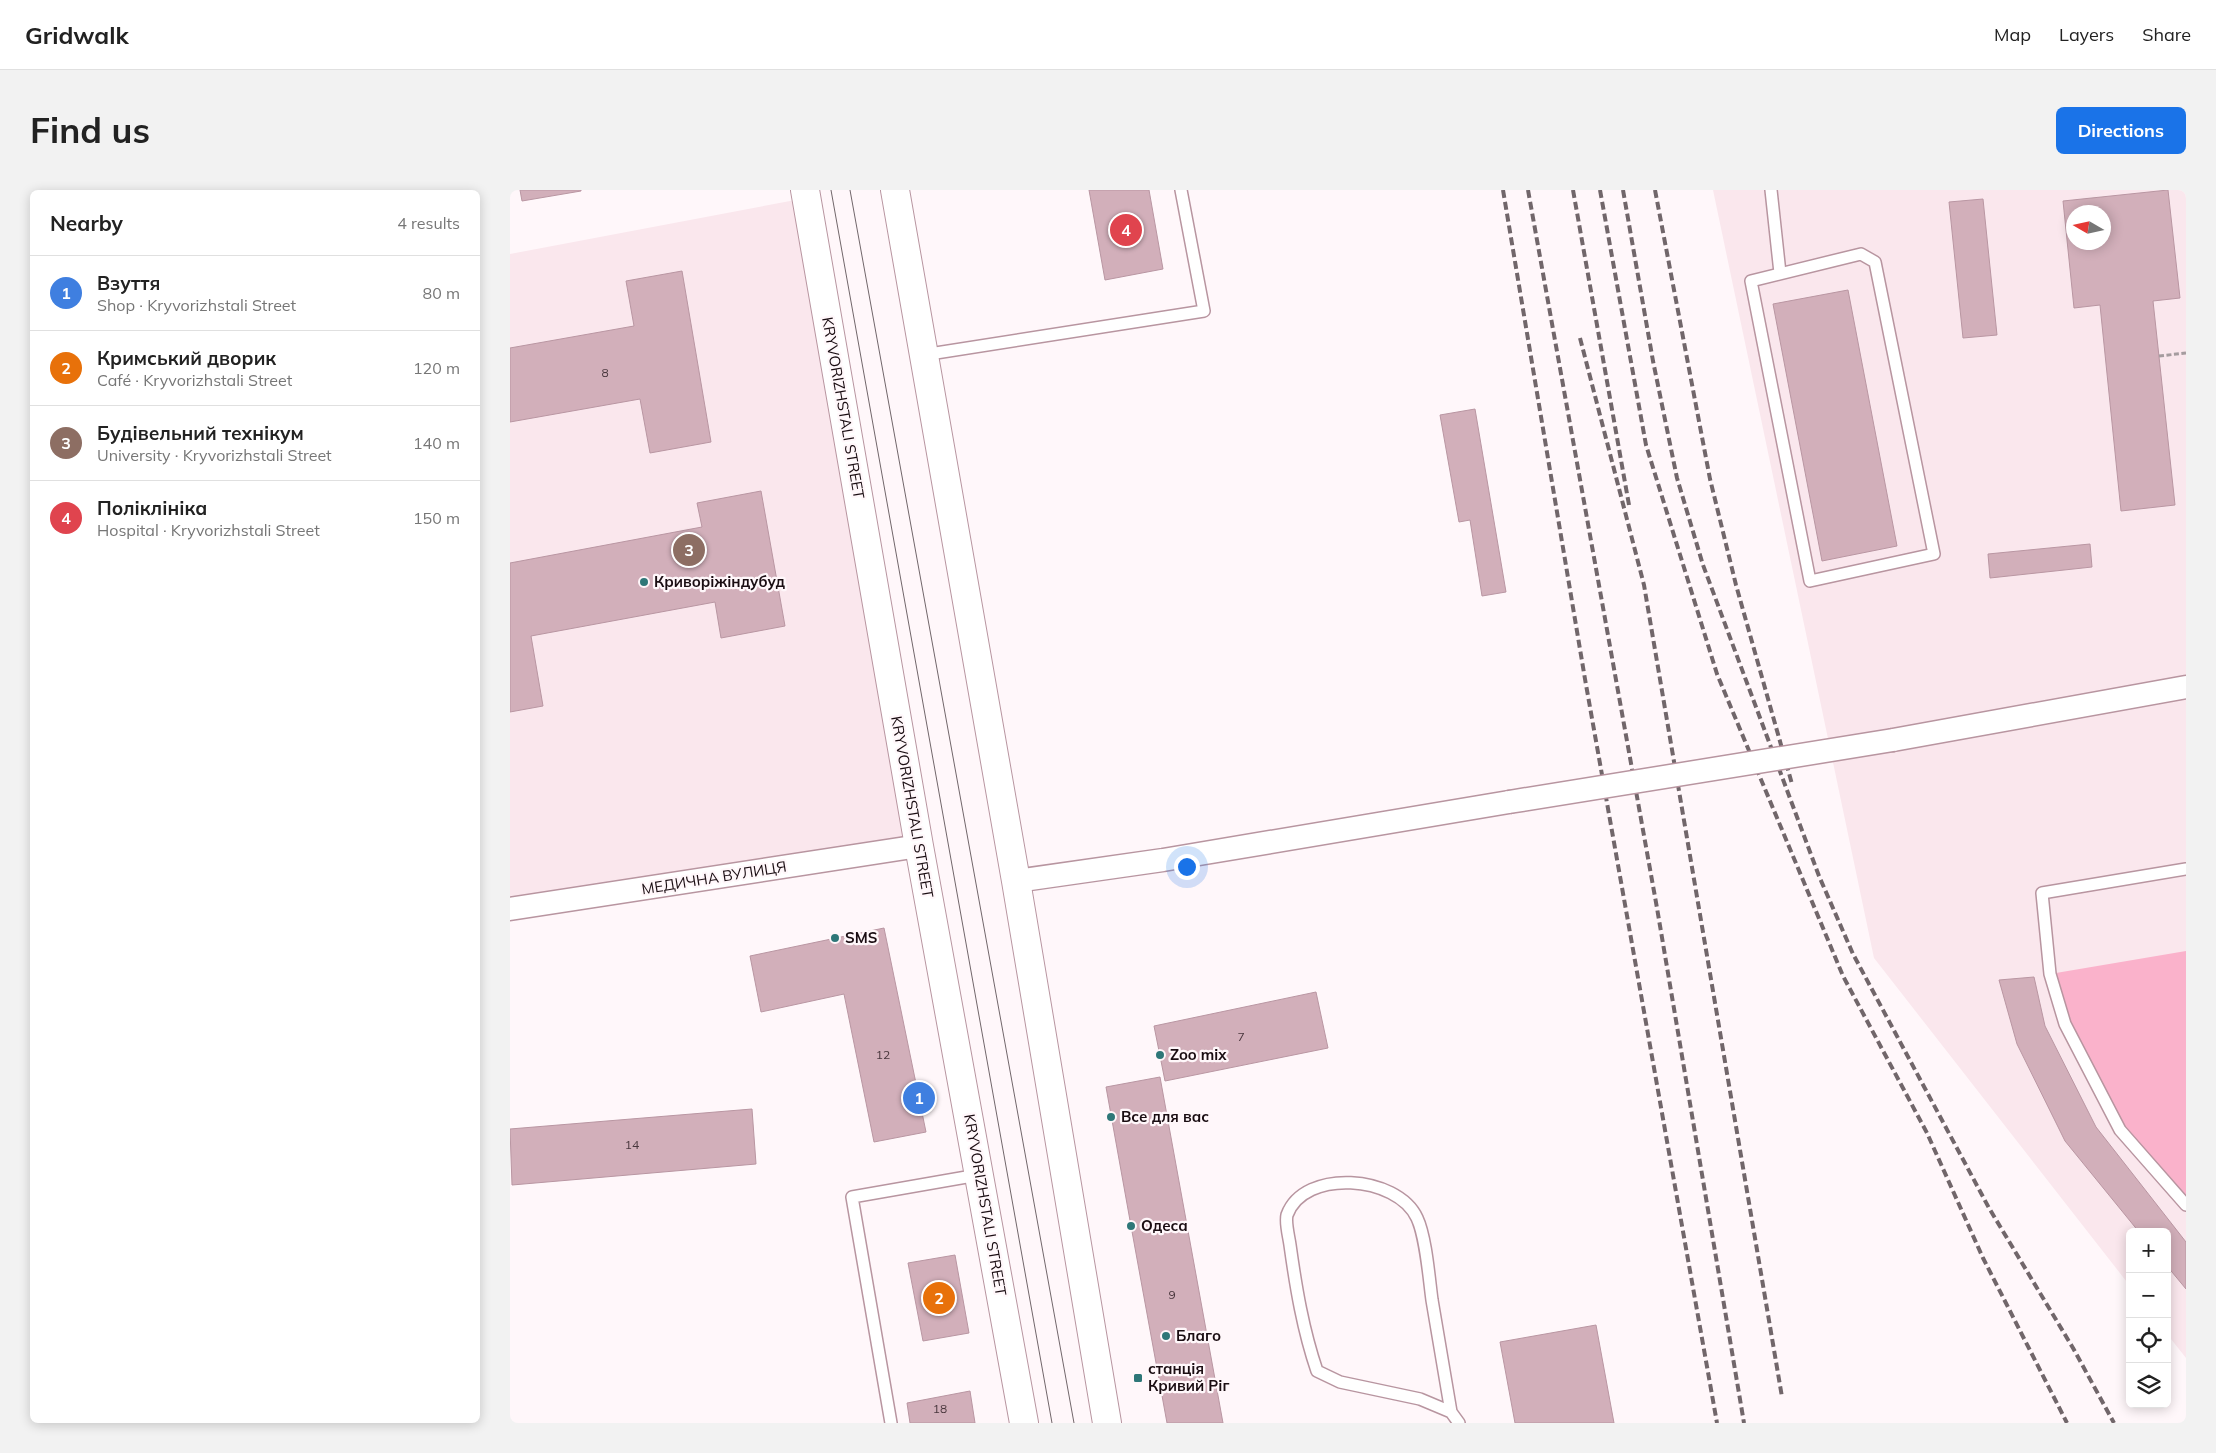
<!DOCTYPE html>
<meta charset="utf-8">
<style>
body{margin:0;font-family:Mulish,sans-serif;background:#f2f2f2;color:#222}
.controls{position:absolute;right:15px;bottom:15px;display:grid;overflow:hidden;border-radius:8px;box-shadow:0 2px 12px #0003}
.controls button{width:45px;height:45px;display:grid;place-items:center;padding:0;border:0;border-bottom:1px solid #e0e0e0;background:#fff;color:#222;font:25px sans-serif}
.compass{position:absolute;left:1556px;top:15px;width:45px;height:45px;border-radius:50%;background:#fff;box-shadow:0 2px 12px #0003;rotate:279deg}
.you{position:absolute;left:676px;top:676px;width:18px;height:18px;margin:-12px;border:4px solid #fff;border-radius:50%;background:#1a73e8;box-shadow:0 0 0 8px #1a73e833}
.badge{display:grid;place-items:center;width:32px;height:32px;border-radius:50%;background:#1a73e8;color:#fff;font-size:16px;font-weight:700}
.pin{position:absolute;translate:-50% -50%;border:2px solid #fff;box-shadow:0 1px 5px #0006}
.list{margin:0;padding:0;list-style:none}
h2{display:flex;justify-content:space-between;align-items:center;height:65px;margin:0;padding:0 20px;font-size:21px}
h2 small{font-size:16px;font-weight:400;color:#767676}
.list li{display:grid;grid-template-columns:32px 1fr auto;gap:15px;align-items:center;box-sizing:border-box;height:75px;padding:0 20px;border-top:1px solid #e0e0e0}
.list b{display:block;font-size:19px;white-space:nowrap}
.list p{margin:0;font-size:16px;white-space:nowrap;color:#767676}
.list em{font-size:16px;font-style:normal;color:#767676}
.icon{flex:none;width:28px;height:28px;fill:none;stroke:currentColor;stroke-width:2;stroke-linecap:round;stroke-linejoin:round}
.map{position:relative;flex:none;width:1676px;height:1233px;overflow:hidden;border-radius:8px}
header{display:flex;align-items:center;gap:30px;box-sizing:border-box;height:70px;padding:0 25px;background:#fff;border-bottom:1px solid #e0e0e0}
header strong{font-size:24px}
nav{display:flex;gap:28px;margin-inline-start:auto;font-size:18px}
.intro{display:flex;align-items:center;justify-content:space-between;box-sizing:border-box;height:120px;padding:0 30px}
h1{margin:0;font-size:35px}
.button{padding:12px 22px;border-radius:8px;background:#1a73e8;color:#fff;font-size:18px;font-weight:700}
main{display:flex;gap:30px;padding:0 30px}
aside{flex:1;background:#fff;border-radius:8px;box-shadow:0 2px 12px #0003}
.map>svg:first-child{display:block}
.built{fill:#fae7ed;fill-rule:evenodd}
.green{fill:#fab2cb}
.building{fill:#d2afba;stroke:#b996a2;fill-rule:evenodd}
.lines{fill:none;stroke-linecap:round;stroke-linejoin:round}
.lane-casing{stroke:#b895a0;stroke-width:14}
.street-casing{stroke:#b895a0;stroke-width:25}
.primary-casing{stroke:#b895a0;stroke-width:30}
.path{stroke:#a59c9f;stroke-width:3;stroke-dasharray:5 2.5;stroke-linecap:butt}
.lane{stroke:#fff;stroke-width:11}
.street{stroke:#fff;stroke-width:22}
.primary{stroke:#fff;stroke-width:28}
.tram{stroke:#71666a;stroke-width:1}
.rail{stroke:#71666a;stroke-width:4;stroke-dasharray:8 4;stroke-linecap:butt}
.street-bridge-casing{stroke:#b895a0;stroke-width:25;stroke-linecap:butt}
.street-bridge{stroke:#fff;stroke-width:22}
.poi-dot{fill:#2e7778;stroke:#fff7fa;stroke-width:2}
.labels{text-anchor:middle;stroke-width:4.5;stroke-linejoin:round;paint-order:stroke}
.number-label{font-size:12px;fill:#48363c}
.street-label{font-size:15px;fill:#1a0d12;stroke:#fff7fa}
.poi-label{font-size:15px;font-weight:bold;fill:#1a0d12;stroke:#fff7fa;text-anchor:start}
</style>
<header>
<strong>Gridwalk</strong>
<nav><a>Map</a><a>Layers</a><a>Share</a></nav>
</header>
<div class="intro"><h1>Find us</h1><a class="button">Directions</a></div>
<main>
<aside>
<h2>Nearby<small>4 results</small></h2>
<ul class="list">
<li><span class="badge" style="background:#3f7fe0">1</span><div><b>Взуття</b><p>Shop · Kryvorizhstali Street</p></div><em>80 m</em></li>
<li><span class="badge" style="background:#e8710a">2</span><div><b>Кримський дворик</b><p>Café · Kryvorizhstali Street</p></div><em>120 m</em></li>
<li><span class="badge" style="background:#8d6e63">3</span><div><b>Будівельний технікум</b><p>University · Kryvorizhstali Street</p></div><em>140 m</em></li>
<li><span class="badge" style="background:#e0444e">4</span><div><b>Поліклініка</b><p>Hospital · Kryvorizhstali Street</p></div><em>150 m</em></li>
</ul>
</aside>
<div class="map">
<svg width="1676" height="1233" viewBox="0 0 1676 1233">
<rect width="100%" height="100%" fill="#fff7fa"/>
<g class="built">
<path d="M 1203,0 L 1676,0 L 1676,1168 L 1657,1144 L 1657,1042 L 1620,1042 L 1620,1096 L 1364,768 ZM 1564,22 L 1594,22 L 1594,52 L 1564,52 Z"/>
<path d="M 296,8 L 409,656 L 0,719 L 0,64 Z"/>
</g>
<path class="green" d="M 1676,761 L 1676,1015 L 1610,940 L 1577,879 L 1540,784 Z"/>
<g class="building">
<path d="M 10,0 L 71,0 L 71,1 L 12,11 Z"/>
<path d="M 579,0 L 639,0 L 653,79 L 595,90 Z"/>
<path d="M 1658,0 L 1670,108 L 1643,111 L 1665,315 L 1611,321 L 1590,115 L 1564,118 L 1553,11 ZM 1564,22 L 1594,22 L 1594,52 L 1564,52 Z"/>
<path d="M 1473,9 L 1487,145 L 1453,148 L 1439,12 Z"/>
<path d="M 172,81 L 201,252 L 140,263 L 130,209 L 0,232 L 0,158 L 124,136 L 116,91 Z"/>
<path d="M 1338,100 L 1387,356 L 1312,371 L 1263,114 Z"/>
<path d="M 965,219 L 996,402 L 972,406 L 960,330 L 949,332 L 930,225 Z"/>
<path d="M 251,301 L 275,436 L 211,448 L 205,412 L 21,446 L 33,516 L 0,522 L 0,373 L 192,337 L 187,313 Z"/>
<path d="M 1580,354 L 1582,377 L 1480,388 L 1478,364 Z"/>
<path d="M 374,738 L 416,942 L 364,952 L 334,804 L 251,822 L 240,766 Z"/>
<path d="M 1524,787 L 1535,836 L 1586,937 L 1676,1052 L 1676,1099 L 1657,1076 L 1657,1042 L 1629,1042 L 1555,951 L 1507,854 L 1489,790 Z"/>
<path d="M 806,802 L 818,858 L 655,891 L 644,836 Z"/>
<path d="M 650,887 L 713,1233 L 657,1233 L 621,1036 L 596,897 Z"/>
<path d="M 242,919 L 246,974 L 2,995 L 0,939 Z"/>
<path d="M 445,1065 L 459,1143 L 413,1151 L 398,1073 Z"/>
<path d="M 1086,1135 L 1104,1233 L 1005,1233 L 990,1152 Z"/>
<path d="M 460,1201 L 465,1233 L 400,1233 L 397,1213 Z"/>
</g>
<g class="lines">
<defs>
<g id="lane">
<path d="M 1261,0 L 1270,83"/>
<path d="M 1351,64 L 1365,72 L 1424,364 L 1300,391 L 1241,91 Z"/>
<path d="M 413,165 L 694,121 L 671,0"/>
<path d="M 1676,679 L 1532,703 L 1540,784 L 1555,834 L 1610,940 L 1676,1015"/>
<path d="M 941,1222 L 910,1209 L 830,1192 L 807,1181 C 793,1140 786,1098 780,1055 C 779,1047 775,1033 777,1025 C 794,978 887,985 907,1028 C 916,1047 919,1088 922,1110 C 928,1147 935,1185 941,1222 L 949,1233"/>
<path d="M 381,1233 L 342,1007 L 468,985"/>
</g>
<g id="street">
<path d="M 1383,550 L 1676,497"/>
<path d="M 506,691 L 653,670 L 999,612"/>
<path d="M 0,719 L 409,656"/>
</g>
<g id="primary">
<path d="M 295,0 L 409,656 L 514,1233"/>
<path d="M 385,0 L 506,691 L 597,1233"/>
</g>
</defs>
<use href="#lane" class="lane-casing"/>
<use href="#street" class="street-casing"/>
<use href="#primary" class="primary-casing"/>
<path class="path" d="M 1649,166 L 1676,163"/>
<use href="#lane" class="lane"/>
<use href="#street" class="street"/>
<use href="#primary" class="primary"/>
<g class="tram">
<path d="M 321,0 L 542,1233"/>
<path d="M 340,0 L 564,1233"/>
</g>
<g class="rail">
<path d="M 993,0 L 1075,489 L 1207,1233"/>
<path d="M 1018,0 L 1147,718 L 1234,1233"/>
<path d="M 1063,0 L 1119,315"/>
<path d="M 1090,0 L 1136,255 L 1207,484 L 1333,786 L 1417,943 L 1473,1068 L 1557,1233"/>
<path d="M 1113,0 L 1143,171 L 1167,288 L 1193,375 L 1309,686 L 1343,764 L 1479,1018 L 1563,1158 L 1604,1233"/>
<path d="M 1145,0 L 1200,289 L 1226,395 L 1282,594"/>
<path d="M 1070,148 L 1134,395 L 1272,1207"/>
</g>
<defs>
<path id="street-bridge" d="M 999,612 L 1383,550"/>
</defs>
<use href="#street-bridge" class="street-bridge-casing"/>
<use href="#street-bridge" class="street-bridge"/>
</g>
<g class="poi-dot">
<circle cx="134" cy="392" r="5"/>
<circle cx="325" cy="748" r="5"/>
<circle cx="650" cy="865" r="5"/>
<circle cx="601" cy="927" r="5"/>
<circle cx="621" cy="1036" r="5"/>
<circle cx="656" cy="1146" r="5"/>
<rect x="623" y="1183" width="10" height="10" rx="2.5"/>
</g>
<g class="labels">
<g class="number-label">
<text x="95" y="187">8</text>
<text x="731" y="851">7</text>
<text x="373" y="869">12</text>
<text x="122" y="959">14</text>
<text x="662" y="1109">9</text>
<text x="430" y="1223">18</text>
</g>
<g class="street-label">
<text transform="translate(333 218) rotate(80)" y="5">KRYVORIZHSTALI STREET</text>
<text transform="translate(402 617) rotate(80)" y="5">KRYVORIZHSTALI STREET</text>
<text transform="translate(204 688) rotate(-9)" y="5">МЕДИЧНА ВУЛИЦЯ</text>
<text transform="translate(475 1015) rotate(80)" y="5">KRYVORIZHSTALI STREET</text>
</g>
<g class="poi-label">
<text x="144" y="397">Криворіжіндубуд</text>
<text x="335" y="753">SMS</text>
<text x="660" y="870">Zoo mix</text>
<text x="611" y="932">Все для вас</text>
<text x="631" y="1041">Одеса</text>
<text x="666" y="1151">Благо</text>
<text x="638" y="1184">станція<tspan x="638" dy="17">Кривий Ріг</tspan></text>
</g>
</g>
</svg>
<div class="controls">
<button>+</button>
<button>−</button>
<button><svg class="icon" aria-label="locate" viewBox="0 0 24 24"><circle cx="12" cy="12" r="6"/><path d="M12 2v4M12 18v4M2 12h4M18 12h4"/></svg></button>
<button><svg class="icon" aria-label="layers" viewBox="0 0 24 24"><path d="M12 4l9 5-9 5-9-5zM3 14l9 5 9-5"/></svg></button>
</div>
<svg class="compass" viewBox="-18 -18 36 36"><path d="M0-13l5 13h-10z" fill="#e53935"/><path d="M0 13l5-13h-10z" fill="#767676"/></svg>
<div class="you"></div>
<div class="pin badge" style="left:409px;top:908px;background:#3f7fe0">1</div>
<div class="pin badge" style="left:429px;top:1108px;background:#e8710a">2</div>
<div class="pin badge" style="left:179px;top:360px;background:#8d6e63">3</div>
<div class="pin badge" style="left:616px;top:40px;background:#e0444e">4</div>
</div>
</main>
